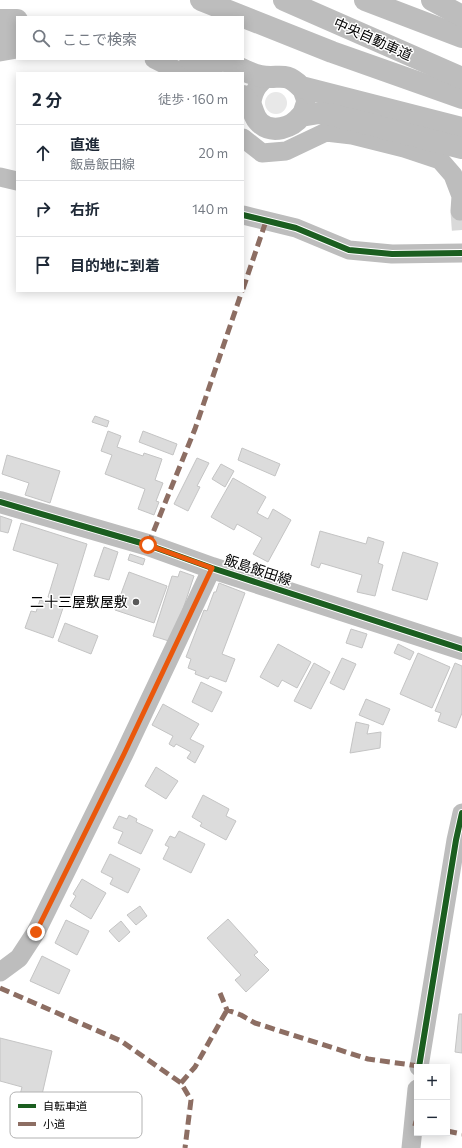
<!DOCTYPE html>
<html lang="ja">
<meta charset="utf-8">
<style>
body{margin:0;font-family:Commissioner,"Noto Sans JP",sans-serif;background:#f6f6f7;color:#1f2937}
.controls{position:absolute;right:12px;bottom:12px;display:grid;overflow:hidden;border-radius:0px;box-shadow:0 2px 10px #0003}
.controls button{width:36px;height:36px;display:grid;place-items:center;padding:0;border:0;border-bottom:1px solid #e0e1e3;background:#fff;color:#1f2937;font:20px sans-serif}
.stop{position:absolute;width:12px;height:12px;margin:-9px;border:3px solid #ea580c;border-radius:50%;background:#fff}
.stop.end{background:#ea580c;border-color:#fff;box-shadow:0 1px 4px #0008}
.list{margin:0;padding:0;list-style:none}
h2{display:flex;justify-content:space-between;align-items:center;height:52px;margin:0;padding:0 16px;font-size:17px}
h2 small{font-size:13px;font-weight:400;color:#747a83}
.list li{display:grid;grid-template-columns:26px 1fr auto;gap:12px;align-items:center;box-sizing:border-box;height:56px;padding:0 16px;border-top:1px solid #e0e1e3}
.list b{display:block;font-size:15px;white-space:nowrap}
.list p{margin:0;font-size:13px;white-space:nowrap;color:#747a83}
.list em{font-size:13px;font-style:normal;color:#747a83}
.icon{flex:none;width:22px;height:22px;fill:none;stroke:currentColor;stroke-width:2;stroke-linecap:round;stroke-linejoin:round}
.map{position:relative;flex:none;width:462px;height:1148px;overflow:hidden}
.search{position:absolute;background:#fff;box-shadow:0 2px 10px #0003;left:16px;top:16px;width:228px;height:44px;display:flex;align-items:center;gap:10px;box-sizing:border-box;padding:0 14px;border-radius:0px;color:#747a83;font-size:15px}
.panel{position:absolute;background:#fff;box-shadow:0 2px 10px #0003;left:16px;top:72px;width:228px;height:220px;border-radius:0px}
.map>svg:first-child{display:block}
.green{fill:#e8e8e8}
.building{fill:#dcdcdc;stroke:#c4c4c4}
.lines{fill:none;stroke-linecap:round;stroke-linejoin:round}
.minor-tunnel{stroke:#d9d9d9;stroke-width:19;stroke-dasharray:19 10;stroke-linecap:butt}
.minor{stroke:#bdbdbd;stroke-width:19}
.major{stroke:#bdbdbd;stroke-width:22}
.highway{stroke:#bdbdbd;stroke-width:22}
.quiet{stroke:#8d6e63;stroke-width:5;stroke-dasharray:10 5;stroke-linecap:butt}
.cycleway-casing{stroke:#fff;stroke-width:8}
.cycleway{stroke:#1b5e20;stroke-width:6}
.route{stroke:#ea580c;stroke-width:5}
.poi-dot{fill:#595959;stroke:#fff;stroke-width:1.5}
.labels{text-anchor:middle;stroke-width:3;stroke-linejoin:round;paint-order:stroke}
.street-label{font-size:14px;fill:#000;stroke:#fff}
.poi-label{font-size:14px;fill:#000;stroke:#fff;text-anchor:end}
.key{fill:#fff;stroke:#b2b2b2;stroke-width:1}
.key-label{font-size:11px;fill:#000}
</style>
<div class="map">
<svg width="462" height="1148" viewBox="0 0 462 1148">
<rect width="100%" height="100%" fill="#fff"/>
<circle class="green" cx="276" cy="103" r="11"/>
<g class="building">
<path d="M 95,416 L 109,421 L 107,427 L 92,422 Z"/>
<path d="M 108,431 L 121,436 L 117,447 L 143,456 L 144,453 L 162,459 L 155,480 L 163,483 L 156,501 L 159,502 L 154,515 L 138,509 L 145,489 L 105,474 L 112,455 L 101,451 Z"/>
<path d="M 143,431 L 177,444 L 173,455 L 139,442 Z"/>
<path d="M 242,448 L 280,464 L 275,476 L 238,460 Z"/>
<path d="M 7,455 L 60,471 L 50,503 L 25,495 L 29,483 L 2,474 Z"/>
<path d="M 197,458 L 209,463 L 197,486 L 200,487 L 188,511 L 174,504 Z"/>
<path d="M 221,464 L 234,471 L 225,487 L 212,479 Z"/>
<path d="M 233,478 L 266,497 L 257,513 L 268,519 L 273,509 L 291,520 L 268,562 L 253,554 L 262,538 L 237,524 L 234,530 L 211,517 Z"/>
<path d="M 0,516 L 12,520 L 8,533 L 0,531 Z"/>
<path d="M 21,523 L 87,544 L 69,603 L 48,597 L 58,564 L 13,550 Z"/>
<path d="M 320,531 L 366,544 L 368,537 L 384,542 L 378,563 L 383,565 L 375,596 L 357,592 L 362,575 L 321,563 L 319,568 L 311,565 Z"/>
<path d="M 104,547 L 118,552 L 109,580 L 94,576 Z"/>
<path d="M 403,552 L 438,563 L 427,600 L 392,590 Z"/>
<path d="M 130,554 L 145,559 L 143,565 L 128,560 Z"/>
<path d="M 180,571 L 194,576 L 172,642 L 153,636 L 172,576 L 178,577 Z"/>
<path d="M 129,572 L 167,586 L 154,623 L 115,610 Z"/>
<path d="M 219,583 L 245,593 L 222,654 L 235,659 L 226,682 L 210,676 L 208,679 L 195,674 L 196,671 L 188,668 L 191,659 L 186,657 L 204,610 L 207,611 L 214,592 L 216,592 Z"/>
<path d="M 40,600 L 63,608 L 53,638 L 25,628 L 31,611 L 36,612 Z"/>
<path d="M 65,623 L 98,636 L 91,654 L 58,641 Z"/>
<path d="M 351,629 L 367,634 L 362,648 L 346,643 Z"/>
<path d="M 278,644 L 311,662 L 297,688 L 282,680 L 278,687 L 260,677 Z"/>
<path d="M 398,644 L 414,652 L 410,660 L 394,653 Z"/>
<path d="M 418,653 L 450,667 L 432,708 L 400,694 Z"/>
<path d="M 342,658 L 356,664 L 344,690 L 330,683 Z"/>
<path d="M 314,663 L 330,672 L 311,709 L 294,701 Z"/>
<path d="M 455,663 L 462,666 L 462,713 L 456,728 L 438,721 L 441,713 L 435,711 Z"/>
<path d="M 201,682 L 222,692 L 212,712 L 192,702 Z"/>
<path d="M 366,699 L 390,709 L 383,725 L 359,715 Z"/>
<path d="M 163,704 L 199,724 L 190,739 L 204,746 L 195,763 L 187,758 L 191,752 L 176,744 L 174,747 L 169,744 L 173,736 L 152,725 Z"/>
<path d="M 356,722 L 369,725 L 367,734 L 381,732 L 380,748 L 350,753 Z"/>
<path d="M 156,767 L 178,781 L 166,799 L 145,786 Z"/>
<path d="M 203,795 L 229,809 L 226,816 L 236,821 L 226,840 L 200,826 L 202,823 L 192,817 Z"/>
<path d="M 129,815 L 137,819 L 136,822 L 153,830 L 141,854 L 118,843 L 123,832 L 113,828 L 119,816 L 127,819 Z"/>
<path d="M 179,831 L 205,844 L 191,873 L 163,859 L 169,847 L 165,845 L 170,836 L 175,838 Z"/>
<path d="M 110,854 L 140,869 L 128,893 L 110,884 L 113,878 L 101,872 Z"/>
<path d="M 82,879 L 106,893 L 91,919 L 70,906 L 76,896 L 73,894 Z"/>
<path d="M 140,906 L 147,916 L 136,925 L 127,915 Z"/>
<path d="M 228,919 L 258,952 L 254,955 L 269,970 L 246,992 L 235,980 L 241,975 L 207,938 Z"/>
<path d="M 66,920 L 89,931 L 77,955 L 55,943 Z"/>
<path d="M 121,921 L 130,932 L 119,942 L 109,931 Z"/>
<path d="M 42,956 L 70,970 L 59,994 L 30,981 Z"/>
<path d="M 459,1014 L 462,1014 L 462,1053 L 455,1052 Z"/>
<path d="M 0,1038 L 52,1051 L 41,1099 L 20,1095 L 22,1087 L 0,1081 Z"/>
</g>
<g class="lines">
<path class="minor-tunnel" d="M 460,211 L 462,239"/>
<g class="minor">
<path d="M 0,52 L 17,49"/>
<path d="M 154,59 L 182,73"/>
<path d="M 251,107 C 253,93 256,85 268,77"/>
<path d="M 301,116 L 306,101 L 301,87"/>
<path d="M 243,138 L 262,153 L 286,151 L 326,132 L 352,135 L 404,148 L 440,160 L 453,175 L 461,196 L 460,211"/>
<path d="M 0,177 L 17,181"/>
<path d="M 243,215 L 296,228 L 349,250 L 392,254 L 462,253"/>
<path d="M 0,972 L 19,958 L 36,932 L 124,754 L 212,568"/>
<path d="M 419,1067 L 456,840 L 462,813"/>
<path d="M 411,1148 L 417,1089"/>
</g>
<path class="major" d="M 0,502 L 148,545 L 212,568 L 462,649"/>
<g class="highway">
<path d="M 201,0 L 332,52 L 462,98"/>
<path d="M 284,0 L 462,78"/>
<path d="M 365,0 L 462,37"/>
<path d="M 432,0 L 462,16"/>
<path d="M 0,20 L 17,20"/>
<path d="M 0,36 L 17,36"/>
<path d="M 190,59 L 212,73"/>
<path d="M 223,59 C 235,66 247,73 260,76 C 279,80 284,70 301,87 L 462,128"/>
<path d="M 243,96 C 246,99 249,103 251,106 C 254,112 254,118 260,123 C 272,134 292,128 301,116 L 319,113 L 333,115 L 462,148"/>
</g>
<g class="quiet">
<path d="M 243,289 L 266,221"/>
<path d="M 148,545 L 195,429 L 242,291"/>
<path d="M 0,988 L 121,1041 L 181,1083 L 191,1100 L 185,1148"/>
<path d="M 220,993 L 227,1010 L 241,1015 L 255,1023 L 368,1059 L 419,1066"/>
<path d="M 181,1083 L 195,1067 L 227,1010"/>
<path d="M 413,1123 L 417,1124"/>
<path d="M 447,1131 L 462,1134"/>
</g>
<defs>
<g id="cycleway">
<path d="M 243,215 L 296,228 L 349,250 L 392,254 L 462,253"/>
<path d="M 0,502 L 148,545 L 212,568 L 462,649"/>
<path d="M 419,1067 L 456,840 L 462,813"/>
</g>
</defs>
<use href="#cycleway" class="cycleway-casing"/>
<use href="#cycleway" class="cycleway"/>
</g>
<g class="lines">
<path class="route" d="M 36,932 L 124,754 L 212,568 L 148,545"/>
</g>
<circle class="poi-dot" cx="136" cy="602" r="4"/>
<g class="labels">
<g class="street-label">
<text transform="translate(373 39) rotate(24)" y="5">中央自動車道</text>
<text transform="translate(258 570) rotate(18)" y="5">飯島飯田線</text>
</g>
<g class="poi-label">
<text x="128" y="607">二十三屋敷屋敷</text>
</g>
</g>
<rect x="10" y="1092" width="132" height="46" rx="6" class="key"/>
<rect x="18" y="1104" width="18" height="4" fill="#1b5e20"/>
<rect x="18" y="1122" width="18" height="4" fill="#8d6e63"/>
<g class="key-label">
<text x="43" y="1110">自転車道</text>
<text x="43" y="1128">小道</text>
</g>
</svg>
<div class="controls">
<button>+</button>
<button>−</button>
</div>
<div class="stop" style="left:148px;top:545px"></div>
<div class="stop end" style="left:36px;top:932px"></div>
<div class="search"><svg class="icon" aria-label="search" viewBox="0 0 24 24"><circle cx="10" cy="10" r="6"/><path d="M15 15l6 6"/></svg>ここで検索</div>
<section class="panel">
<h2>2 分<small>徒歩 · 160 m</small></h2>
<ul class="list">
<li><svg class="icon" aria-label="ahead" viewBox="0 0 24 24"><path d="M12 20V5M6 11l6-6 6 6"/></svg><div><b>直進</b><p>飯島飯田線</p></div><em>20 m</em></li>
<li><svg class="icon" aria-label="right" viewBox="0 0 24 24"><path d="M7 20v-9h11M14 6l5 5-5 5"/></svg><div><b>右折</b></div><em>140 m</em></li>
<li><svg class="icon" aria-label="arrive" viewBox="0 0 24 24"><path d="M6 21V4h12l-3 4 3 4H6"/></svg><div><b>目的地に到着</b></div></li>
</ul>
</section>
</div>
